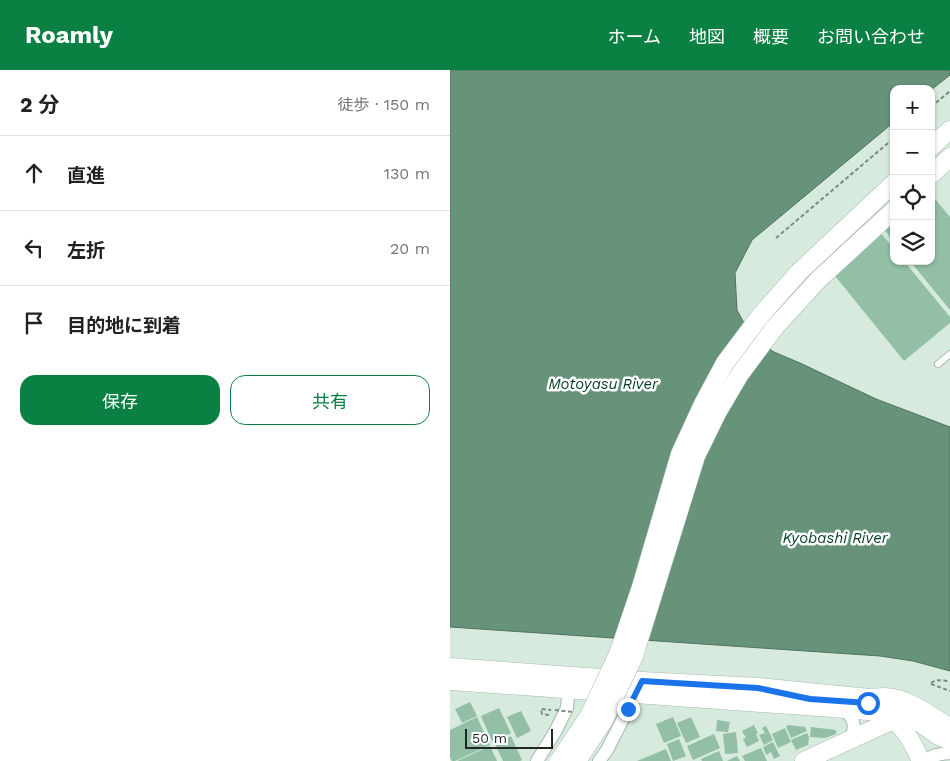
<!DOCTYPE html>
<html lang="ja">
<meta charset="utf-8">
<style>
body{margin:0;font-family:"Work Sans","Noto Sans JP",sans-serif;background:#f2f2f2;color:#202124}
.controls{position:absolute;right:15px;top:15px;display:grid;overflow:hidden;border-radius:10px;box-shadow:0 1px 4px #0004}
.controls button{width:45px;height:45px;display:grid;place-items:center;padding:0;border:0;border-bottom:1px solid #e0e0e0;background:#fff;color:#202124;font:25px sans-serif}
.scale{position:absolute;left:15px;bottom:12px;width:88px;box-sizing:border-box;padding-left:5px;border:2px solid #1f2722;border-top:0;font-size:14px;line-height:18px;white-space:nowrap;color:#1f2722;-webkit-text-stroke:4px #fff;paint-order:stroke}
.stop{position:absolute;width:15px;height:15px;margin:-11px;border:4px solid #1a73e8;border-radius:50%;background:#fff}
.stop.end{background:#1a73e8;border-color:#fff;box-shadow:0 1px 5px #0008}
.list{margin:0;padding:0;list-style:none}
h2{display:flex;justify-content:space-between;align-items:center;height:65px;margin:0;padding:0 20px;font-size:21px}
h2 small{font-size:16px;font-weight:400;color:#757577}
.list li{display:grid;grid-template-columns:32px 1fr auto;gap:15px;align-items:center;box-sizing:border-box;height:75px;padding:0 20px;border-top:1px solid #e0e0e0}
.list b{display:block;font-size:19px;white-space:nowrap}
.list em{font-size:16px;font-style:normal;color:#757577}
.actions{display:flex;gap:10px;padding:15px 20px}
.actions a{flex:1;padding:11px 0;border:1px solid #0b8043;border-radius:15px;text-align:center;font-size:18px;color:#0b8043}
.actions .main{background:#0b8043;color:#fff}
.icon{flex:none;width:28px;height:28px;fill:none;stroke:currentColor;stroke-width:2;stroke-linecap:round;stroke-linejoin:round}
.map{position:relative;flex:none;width:500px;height:691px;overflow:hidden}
header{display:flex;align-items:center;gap:30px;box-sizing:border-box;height:70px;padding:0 25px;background:#0b8043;color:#fff}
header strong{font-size:24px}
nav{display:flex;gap:28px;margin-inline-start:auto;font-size:18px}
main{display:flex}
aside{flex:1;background:#fff}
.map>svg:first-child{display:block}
.water{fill:#67937b;stroke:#517360}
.building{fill:#92bfa5}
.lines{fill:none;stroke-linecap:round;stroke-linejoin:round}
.lane-casing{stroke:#a7baae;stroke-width:8}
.street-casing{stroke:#a7baae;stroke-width:14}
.secondary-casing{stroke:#a7baae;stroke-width:19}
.path{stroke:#7d8b83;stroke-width:2;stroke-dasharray:4 2.5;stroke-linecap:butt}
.lane{stroke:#fff;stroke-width:6}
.street{stroke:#fff;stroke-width:12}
.secondary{stroke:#fff;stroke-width:18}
.secondary-bridge-casing{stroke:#a7baae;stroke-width:19;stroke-linecap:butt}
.path-bridge{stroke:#7d8b83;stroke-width:2;stroke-dasharray:4 2.5;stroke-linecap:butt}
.secondary-bridge{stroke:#fff;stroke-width:18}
.route{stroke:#1a73e8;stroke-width:6}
.labels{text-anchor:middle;stroke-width:5;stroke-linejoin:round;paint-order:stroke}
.water-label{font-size:15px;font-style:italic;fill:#003c24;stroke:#fff}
</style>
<header>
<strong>Roamly</strong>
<nav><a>ホーム</a><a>地図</a><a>概要</a><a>お問い合わせ</a></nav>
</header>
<main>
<aside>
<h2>2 分<small>徒歩 · 150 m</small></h2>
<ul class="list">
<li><svg class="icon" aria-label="ahead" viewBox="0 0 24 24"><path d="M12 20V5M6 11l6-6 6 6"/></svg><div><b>直進</b></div><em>130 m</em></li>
<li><svg class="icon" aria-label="left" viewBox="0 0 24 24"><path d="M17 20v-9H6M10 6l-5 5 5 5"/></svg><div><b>左折</b></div><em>20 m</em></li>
<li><svg class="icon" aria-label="arrive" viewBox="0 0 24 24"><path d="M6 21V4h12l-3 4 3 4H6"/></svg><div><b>目的地に到着</b></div></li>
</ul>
<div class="actions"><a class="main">保存</a><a>共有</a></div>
</aside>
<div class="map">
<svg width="500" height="691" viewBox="0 0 500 691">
<rect width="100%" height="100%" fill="#d6eade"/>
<path class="water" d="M 0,0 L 500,0 L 500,5 L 481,20 L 481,19 L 444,19 L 444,52 L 302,170 L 285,203 L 287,240 L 301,266 L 324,282 L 350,293 L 426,329 L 500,357 L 500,601 L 463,591 L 430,586 L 0,557 Z"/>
<g class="building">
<path d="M 481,124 L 500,147 L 500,240 L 460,191 L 481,191 Z"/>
<path d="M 444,141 L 444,172 L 429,153 Z"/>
<path d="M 425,156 L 444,179 L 444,191 L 454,191 L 500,247 L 500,253 L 454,291 L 377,196 Z"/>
<path d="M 20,632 L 27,646 L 12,653 L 5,639 Z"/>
<path d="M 49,638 L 61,663 L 42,671 L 31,646 Z"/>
<path d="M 71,641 L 81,661 L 67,668 L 57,647 Z"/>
<path d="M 27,647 L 40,675 L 5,691 L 2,691 L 0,687 L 0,660 Z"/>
<path d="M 223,647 L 231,666 L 214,673 L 206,654 Z"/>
<path d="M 241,647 L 250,667 L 236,673 L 227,653 Z"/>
<path d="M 267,650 L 280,652 L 278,662 L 266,661 Z"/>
<path d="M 304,655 L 308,663 L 306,664 L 309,671 L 297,677 L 293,669 L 296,668 L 292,661 Z"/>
<path d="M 339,655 L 355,657 L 357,661 L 341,668 L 336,656 Z"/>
<path d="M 316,656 L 323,670 L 314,675 L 309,665 L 315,663 L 312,658 Z"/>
<path d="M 361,657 L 386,660 L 386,664 L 375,668 L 360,667 Z"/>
<path d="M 335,658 L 341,672 L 328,678 L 322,664 Z"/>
<path d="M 286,662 L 288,683 L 275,684 L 273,664 Z"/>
<path d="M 357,663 L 359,667 L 358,675 L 346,680 L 341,670 Z"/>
<path d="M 264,664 L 270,678 L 243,690 L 237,676 Z"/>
<path d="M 61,666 L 72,690 L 70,691 L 53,691 L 45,674 Z"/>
<path d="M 229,669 L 236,686 L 223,691 L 217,674 Z"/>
<path d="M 323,672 L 330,686 L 324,689 L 321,682 L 316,685 L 313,677 Z"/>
<path d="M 40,676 L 47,691 L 7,691 Z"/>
<path d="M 311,678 L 317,691 L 295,691 L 292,686 Z"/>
<path d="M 216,679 L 221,691 L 187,691 Z"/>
<path d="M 269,681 L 273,691 L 252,691 L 251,689 Z"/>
<path d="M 287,686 L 290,691 L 277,691 Z"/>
</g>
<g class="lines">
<defs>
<path id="lane" d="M 488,294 L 500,284"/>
<g id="street">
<path d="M 389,638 C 405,645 408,658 398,672"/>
<path d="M 87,691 L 105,662 L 117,638 L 119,612"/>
<path d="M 149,691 L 157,680 L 189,618"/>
<path d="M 476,691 C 482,684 492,684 500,683"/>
</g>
<g id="secondary">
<path d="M 481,77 L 500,60"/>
<path d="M 481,105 L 500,87"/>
<path d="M 0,597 L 192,611 L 308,617 L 419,628 C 424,628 429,627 435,627 C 460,628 479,646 500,657"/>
<path d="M 0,611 L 383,638 L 418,641 L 434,641 L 448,644 L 470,653 L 487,665 L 500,671"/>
<path d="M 437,643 C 454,657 462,671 471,691"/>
<path d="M 354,691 L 441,651 L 456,648"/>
</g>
</defs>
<use href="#lane" class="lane-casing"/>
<use href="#street" class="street-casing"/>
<use href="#secondary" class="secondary-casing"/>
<g class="path">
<path d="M 481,37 L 500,21"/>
<path d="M 326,168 L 444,68"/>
<path d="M 481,613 C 487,609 493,610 500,612"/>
<path d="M 481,614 L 500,621"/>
<path d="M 99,645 L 92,644 L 91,639 L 101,640"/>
</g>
<use href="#lane" class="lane"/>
<use href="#street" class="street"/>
<use href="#secondary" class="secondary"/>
<defs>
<g id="secondary-bridge">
<path d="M 109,691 L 139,646 L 169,582 L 191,517 L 230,384 L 253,334 L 275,293 L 311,245 L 349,202 L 444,113"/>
<path d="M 127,691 L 154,650 L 184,586 L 246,386 L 267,343 L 290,304 L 325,257 L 369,209 L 444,140"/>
</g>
</defs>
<use href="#secondary-bridge" class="secondary-bridge-casing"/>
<path class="path-bridge" d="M 105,640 L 123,642"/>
<use href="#secondary-bridge" class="secondary-bridge"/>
</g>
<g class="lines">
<path class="route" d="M 178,639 L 192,611 L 308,618 L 360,629 L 418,633"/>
</g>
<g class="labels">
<g class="water-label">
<text x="153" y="319">Motoyasu River</text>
<text x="385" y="473">Kyobashi River</text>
</g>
</g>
</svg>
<div class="controls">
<button>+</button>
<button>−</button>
<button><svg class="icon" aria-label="locate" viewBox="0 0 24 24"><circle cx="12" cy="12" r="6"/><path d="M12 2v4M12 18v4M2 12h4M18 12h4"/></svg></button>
<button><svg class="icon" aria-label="layers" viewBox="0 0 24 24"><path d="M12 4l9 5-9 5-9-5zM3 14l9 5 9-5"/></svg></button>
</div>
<div class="scale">50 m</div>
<div class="stop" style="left:418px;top:633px"></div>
<div class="stop end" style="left:178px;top:639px"></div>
</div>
</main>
